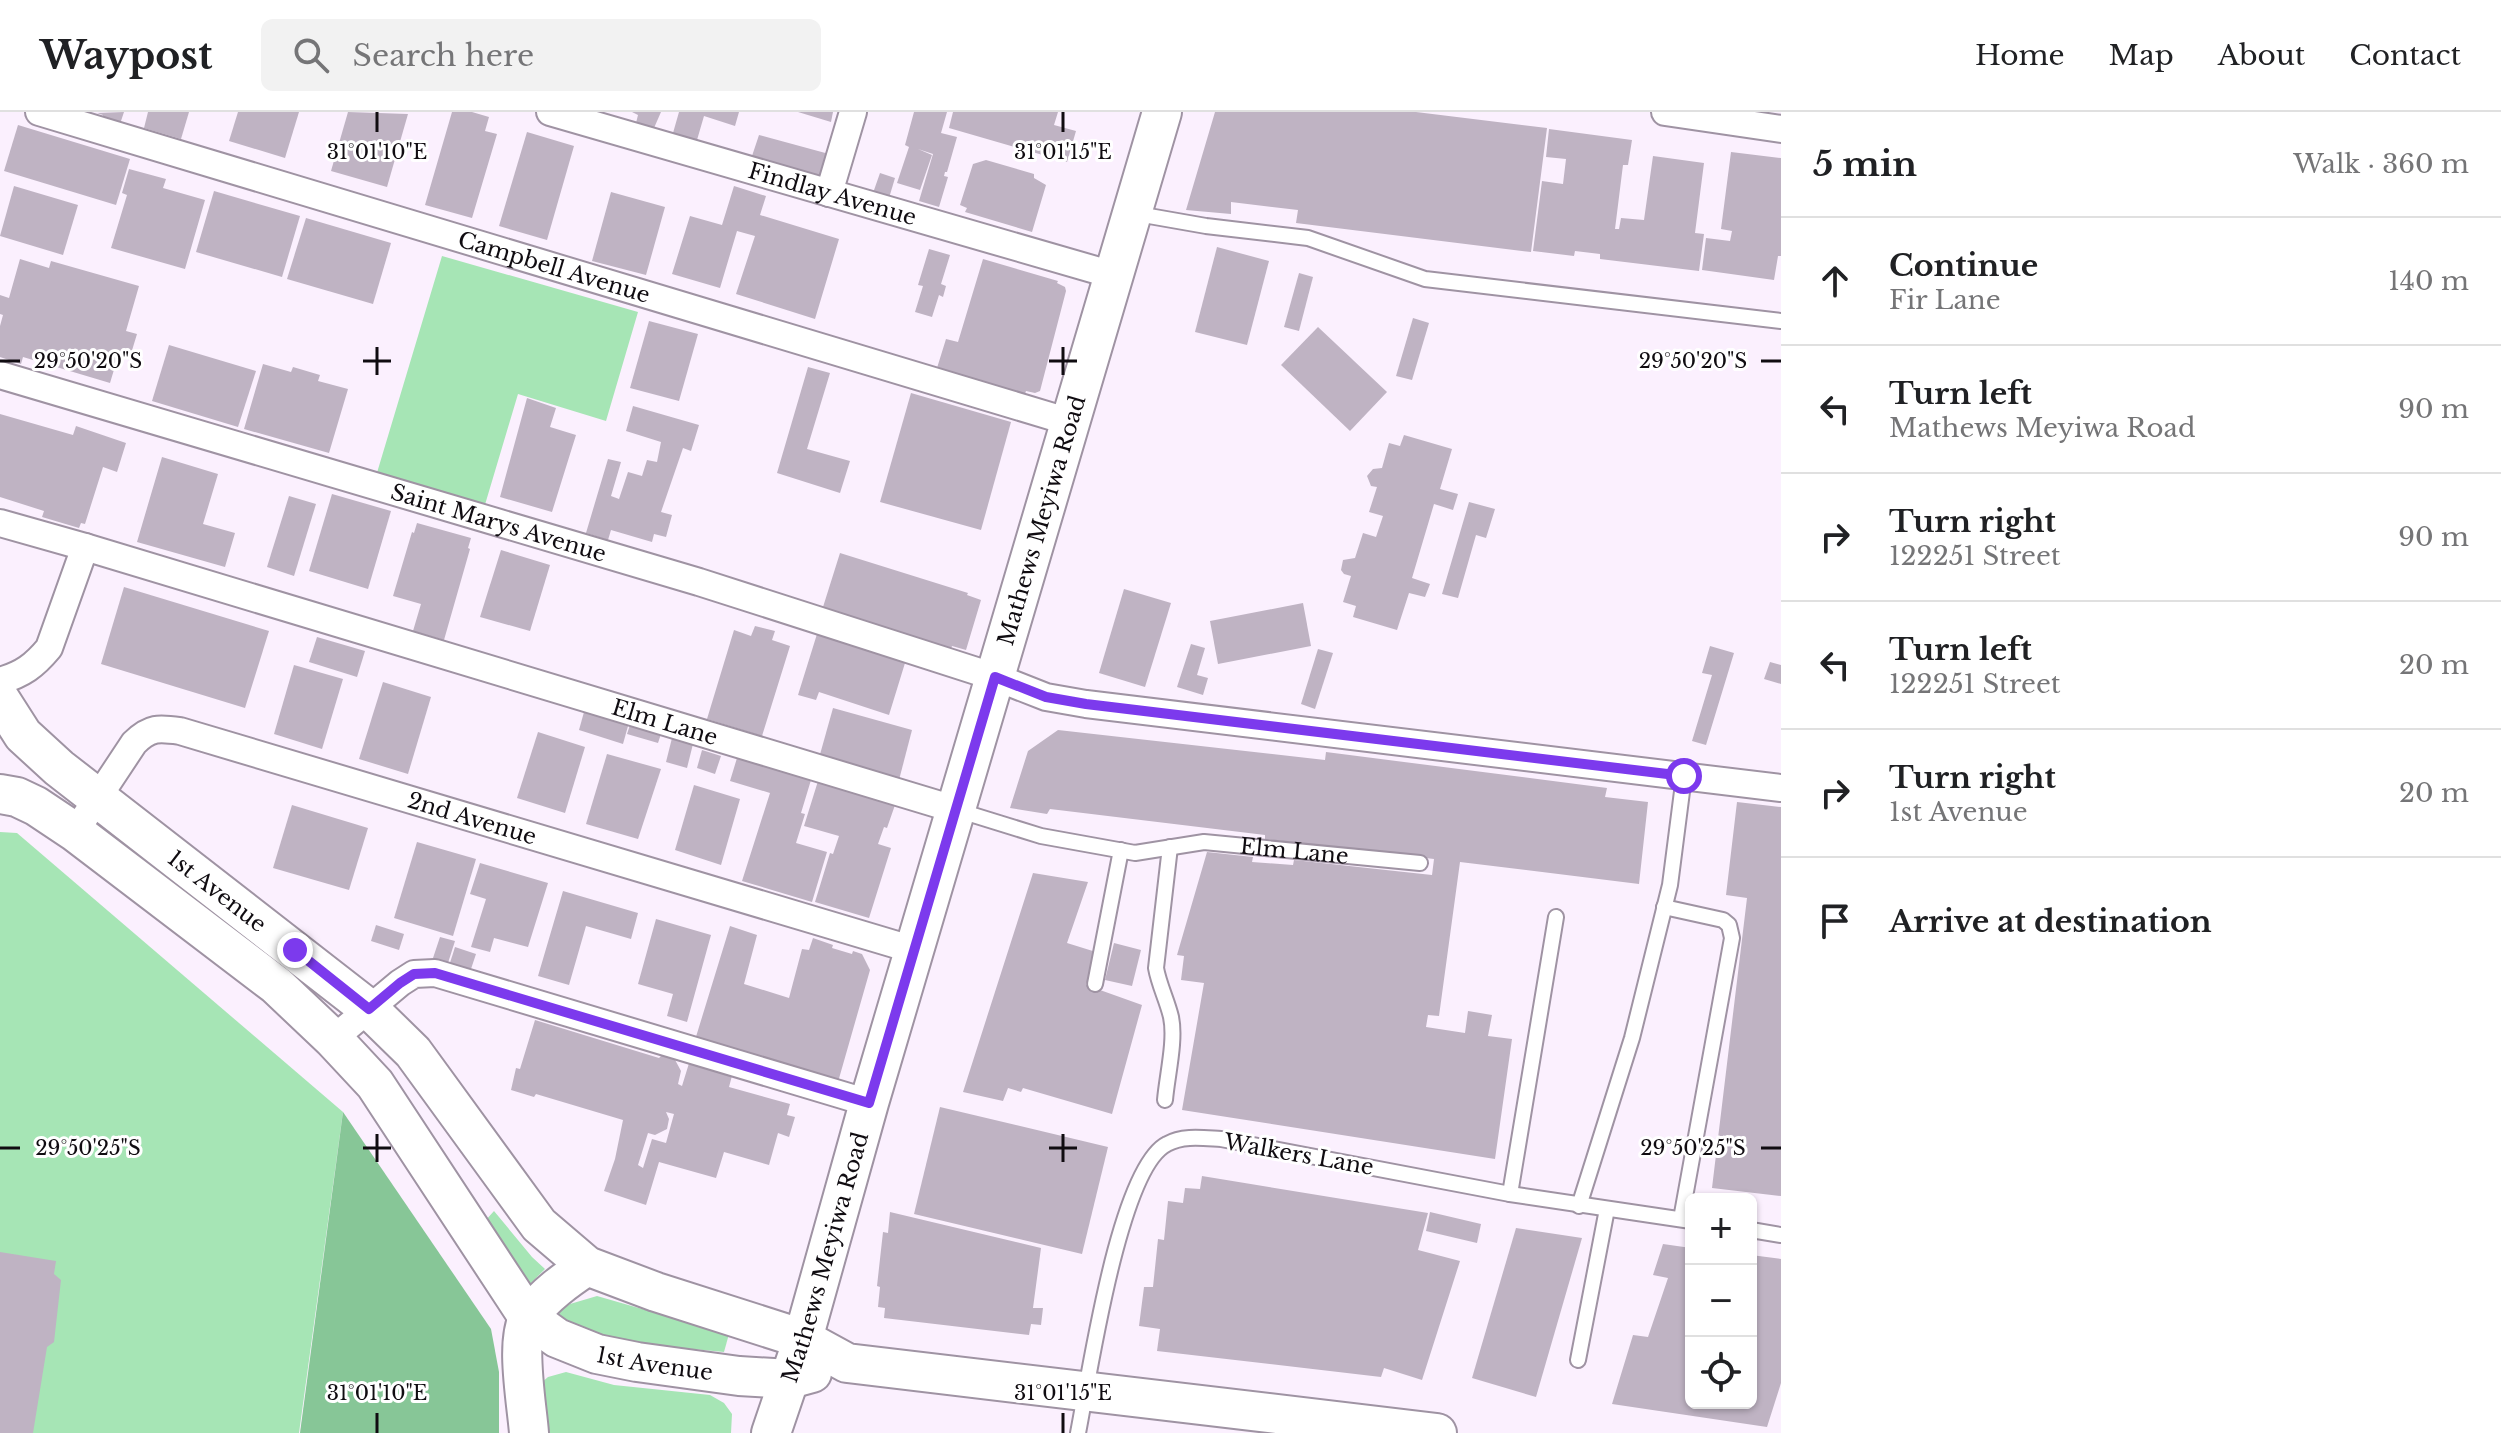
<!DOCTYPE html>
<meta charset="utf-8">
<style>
body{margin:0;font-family:"Libre Baskerville",serif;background:#f2f2f2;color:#202124}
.controls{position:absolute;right:24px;bottom:24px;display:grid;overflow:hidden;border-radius:12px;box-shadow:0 2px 6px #0004}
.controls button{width:72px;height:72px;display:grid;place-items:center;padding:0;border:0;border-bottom:2px solid #e0e0e0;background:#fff;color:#202124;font:40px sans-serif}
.stop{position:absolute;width:24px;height:24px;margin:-18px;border:6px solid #7c3aed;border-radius:50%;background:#fff}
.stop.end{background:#7c3aed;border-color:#fff;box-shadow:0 2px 8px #0008}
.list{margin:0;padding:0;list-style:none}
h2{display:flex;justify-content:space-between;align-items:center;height:104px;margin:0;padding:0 32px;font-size:34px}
h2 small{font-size:26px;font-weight:400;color:#757577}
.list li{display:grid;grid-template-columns:52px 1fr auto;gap:24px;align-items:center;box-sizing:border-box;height:128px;padding:0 32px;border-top:2px solid #e0e0e0}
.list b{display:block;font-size:30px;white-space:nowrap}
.list p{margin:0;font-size:26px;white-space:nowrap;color:#757577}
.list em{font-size:26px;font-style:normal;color:#757577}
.icon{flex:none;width:44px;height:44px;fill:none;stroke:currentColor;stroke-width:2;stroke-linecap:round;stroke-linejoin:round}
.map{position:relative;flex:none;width:1781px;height:1321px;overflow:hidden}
header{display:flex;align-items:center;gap:48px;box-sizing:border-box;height:112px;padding:0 40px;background:#fff;border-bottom:2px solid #e0e0e0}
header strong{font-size:38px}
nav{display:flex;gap:44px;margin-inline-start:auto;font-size:28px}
.search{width:560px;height:72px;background:#f2f2f2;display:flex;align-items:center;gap:20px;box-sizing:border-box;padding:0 28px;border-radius:12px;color:#757577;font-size:30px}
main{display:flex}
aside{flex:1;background:#fff}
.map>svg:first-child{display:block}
.green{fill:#a6e5b5}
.forest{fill:#87c697}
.building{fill:#bfb3c3;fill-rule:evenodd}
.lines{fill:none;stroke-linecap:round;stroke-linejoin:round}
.lane-casing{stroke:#9f93a3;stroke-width:18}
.street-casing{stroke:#9f93a3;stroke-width:30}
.secondary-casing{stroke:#9f93a3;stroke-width:42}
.lane{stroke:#fff;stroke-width:14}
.street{stroke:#fff;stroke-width:26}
.secondary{stroke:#fff;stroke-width:38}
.route{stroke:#7c3aed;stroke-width:10}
.ticks{fill:none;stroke:#100c11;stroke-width:3}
.labels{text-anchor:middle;stroke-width:6;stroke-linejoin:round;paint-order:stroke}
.street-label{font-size:22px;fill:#100c11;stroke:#fff}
.ticks-label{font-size:20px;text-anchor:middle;fill:#100c11;stroke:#fff;stroke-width:6;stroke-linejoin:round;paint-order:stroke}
</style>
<header>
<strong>Waypost</strong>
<div class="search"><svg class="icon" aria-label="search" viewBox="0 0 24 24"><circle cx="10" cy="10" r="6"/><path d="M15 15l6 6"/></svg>Search here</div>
<nav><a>Home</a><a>Map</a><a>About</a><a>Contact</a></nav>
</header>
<main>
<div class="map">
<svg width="1781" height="1321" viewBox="0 0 1781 1321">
<rect width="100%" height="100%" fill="#fbf0fe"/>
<g class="green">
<path d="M 442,144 L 638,200 L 606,309 L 518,282 L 484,396 L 376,364 Z"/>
<path d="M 0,720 L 17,721 L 343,1000 L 299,1321 L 0,1321 Z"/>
<path d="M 494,1099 L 532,1145 L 545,1157 L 526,1176 L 485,1109 Z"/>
<path d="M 597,1184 L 729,1222 L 724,1240 L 629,1231 L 581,1219 L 554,1202 L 570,1192 Z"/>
<path d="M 566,1260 L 614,1273 L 710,1283 L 724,1291 L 732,1302 L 731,1321 L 548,1321 L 540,1272 L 548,1265 Z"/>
</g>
<path class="forest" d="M 343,1000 L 491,1217 L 499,1260 L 499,1321 L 300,1321 Z"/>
<g class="building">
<path d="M 124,0 L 119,15 L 101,9 L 103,3 L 97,1 Z"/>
<path d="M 148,0 L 189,0 L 181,27 L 144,16 Z"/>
<path d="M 238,0 L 299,0 L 285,46 L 229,29 Z"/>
<path d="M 348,0 L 408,2 L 387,75 L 331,59 Z"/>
<path d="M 452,0 L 472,0 L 489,5 L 485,19 L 497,22 L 472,106 L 425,93 Z"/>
<path d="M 632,0 L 661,0 L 654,16 L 636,11 L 638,3 Z"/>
<path d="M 679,0 L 739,0 L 735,14 L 704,4 L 697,28 L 673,21 Z"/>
<path d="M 798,0 L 833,0 L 831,10 Z"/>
<path d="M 914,0 L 947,0 L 941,21 L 957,25 L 947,60 L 945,60 L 944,64 L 948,65 L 939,95 L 919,89 L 933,42 L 918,37 L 932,43 L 920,78 L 897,71 L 909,35 L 905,33 Z"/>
<path d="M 953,0 L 1058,0 L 1054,13 L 1076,19 L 1067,50 L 949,16 Z"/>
<path d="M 1215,0 L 1416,0 L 1547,16 L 1531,140 L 1296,111 L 1298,98 L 1231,90 L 1231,102 L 1186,98 Z"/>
<path d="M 18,13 L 130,47 L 116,93 L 4,59 Z"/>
<path d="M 1549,17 L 1632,28 L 1628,53 L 1623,53 L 1615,117 L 1619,117 L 1621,106 L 1644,108 L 1653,44 L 1704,51 L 1695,121 L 1704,122 L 1699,159 L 1600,147 L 1600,142 L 1575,139 L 1574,144 L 1533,139 L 1542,69 L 1563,72 L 1566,47 L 1546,45 Z"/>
<path d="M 527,20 L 574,34 L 547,128 L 499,114 Z"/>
<path d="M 759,23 L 829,42 L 823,66 L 751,47 Z"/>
<path d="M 1731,40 L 1781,46 L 1781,144 L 1778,144 L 1774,168 L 1702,158 L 1706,126 L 1730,129 L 1732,119 L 1721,117 Z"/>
<path d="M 986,48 L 1034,62 L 1034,66 L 1046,73 L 1032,120 L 965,100 L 967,96 L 960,93 L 973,52 Z"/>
<path d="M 129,57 L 166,67 L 163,76 L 205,88 L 185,157 L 111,136 L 127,83 L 122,81 Z"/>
<path d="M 880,61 L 895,66 L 889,86 L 873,81 Z"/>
<path d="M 14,74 L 78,93 L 63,143 L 0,124 Z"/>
<path d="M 734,74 L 766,84 L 760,103 L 839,127 L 815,207 L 736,182 L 755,124 L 737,119 L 720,176 L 672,162 L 690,104 L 722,113 Z"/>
<path d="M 214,79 L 300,104 L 282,165 L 196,140 Z"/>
<path d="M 611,80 L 665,95 L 646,163 L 592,149 Z"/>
<path d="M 306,106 L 391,131 L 373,192 L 287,167 Z"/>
<path d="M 1217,135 L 1269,149 L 1247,233 L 1195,220 Z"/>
<path d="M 929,137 L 950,143 L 941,172 L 946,174 L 943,185 L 939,183 L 932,205 L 915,200 L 923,174 L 918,173 Z"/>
<path d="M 20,147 L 49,156 L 51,149 L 139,174 L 126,219 L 137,222 L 130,245 L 119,241 L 110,271 L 23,245 L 21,252 L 0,245 L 0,214 L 3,203 L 0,202 L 0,183 L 9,186 Z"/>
<path d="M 983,147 L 1058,169 L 1057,171 L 1065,175 L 1066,179 L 1040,279 L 1035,281 L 1026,279 L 1025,282 L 937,256 L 946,227 L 958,230 Z"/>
<path d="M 1299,161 L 1313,165 L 1299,219 L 1284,215 Z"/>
<path d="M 1413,206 L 1429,211 L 1412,268 L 1396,264 Z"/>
<path d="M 649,209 L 698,222 L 679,289 L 630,276 Z"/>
<path d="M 1318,215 L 1387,280 L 1350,319 L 1281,253 Z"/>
<path d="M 169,233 L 256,259 L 238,315 L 152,289 Z"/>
<path d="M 263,252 L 291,260 L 293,255 L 320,263 L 318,269 L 348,277 L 329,341 L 244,317 Z"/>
<path d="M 808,255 L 830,261 L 807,337 L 850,349 L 840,381 L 777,361 Z"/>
<path d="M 911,281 L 1011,310 L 981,418 L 880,390 Z"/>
<path d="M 527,286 L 556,296 L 550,315 L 576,323 L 552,400 L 500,385 Z"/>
<path d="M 633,294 L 699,313 L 691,339 L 683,336 L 661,400 L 672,403 L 666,425 L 654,422 L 652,430 L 611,418 L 608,428 L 586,421 L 608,347 L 621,350 L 611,384 L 619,387 L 628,360 L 642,364 L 647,348 L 657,350 L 661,330 L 626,319 Z"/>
<path d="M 0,302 L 73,323 L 76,314 L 126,331 L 117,360 L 103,355 L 85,412 L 81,411 L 79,416 L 42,405 L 44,399 L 0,385 Z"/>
<path d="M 1404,323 L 1452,337 L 1440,377 L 1458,382 L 1453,398 L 1434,392 L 1412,466 L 1430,472 L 1425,485 L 1409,481 L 1397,518 L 1353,505 L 1356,494 L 1343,490 L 1351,464 L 1344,462 L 1341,458 L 1343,448 L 1355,446 L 1363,421 L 1376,425 L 1383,404 L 1369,400 L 1377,375 L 1371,374 L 1367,364 L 1373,357 L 1382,356 L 1389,331 L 1400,334 Z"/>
<path d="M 162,345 L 218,362 L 203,412 L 235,421 L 225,455 L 137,430 Z"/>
<path d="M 332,382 L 391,399 L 368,477 L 309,459 Z"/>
<path d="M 289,384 L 316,392 L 294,464 L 267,455 Z"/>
<path d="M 1469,390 L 1495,397 L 1486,426 L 1476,423 L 1458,486 L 1442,482 Z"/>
<path d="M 417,411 L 471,426 L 468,436 L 470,437 L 444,528 L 413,519 L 421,492 L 393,484 L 412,420 L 414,421 Z"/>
<path d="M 501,438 L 550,453 L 530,519 L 480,505 Z"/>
<path d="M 840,441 L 968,481 L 967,483 L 981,488 L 966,538 L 952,534 L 951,537 L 823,495 Z"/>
<path d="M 124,475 L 269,519 L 245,596 L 101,552 Z"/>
<path d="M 1124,477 L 1171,491 L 1145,575 L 1099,561 Z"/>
<path d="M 1303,491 L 1311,534 L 1218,552 L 1210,509 Z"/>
<path d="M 755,514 L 775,519 L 772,528 L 790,534 L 762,624 L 707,607 L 734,518 L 751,524 Z"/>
<path d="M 817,522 L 905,551 L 889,603 L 819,580 L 816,588 L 798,583 Z"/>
<path d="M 317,525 L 365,539 L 357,565 L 309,550 Z"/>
<path d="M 1191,532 L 1205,536 L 1197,563 L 1208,566 L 1203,583 L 1177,575 Z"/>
<path d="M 1710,534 L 1734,541 L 1706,633 L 1692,629 L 1712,563 L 1702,561 Z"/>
<path d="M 1318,537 L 1333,541 L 1315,597 L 1301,592 Z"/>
<path d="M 1770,550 L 1781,553 L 1781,572 L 1764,567 Z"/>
<path d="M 294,553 L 343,567 L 322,637 L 274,622 Z"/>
<path d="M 383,570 L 431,585 L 408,662 L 359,647 Z"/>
<path d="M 833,596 L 912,618 L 899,668 L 819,646 Z"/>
<path d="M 584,600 L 628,614 L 623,632 L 579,618 Z"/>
<path d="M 630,613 L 661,622 L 658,631 L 627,622 Z"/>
<path d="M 1058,618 L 1325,648 L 1326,640 L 1607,676 L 1605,685 L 1648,690 L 1639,772 L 1460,750 L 1439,904 L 1428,903 L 1426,915 L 1465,921 L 1468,899 L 1492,903 L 1488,924 L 1512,927 L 1495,1047 L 1182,998 L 1204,871 L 1181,868 L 1184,844 L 1177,843 L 1207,740 L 1253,745 L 1252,750 L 1293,753 L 1294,748 L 1432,763 L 1434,747 L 1265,727 L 1265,723 L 1050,697 L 1047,702 L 1010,696 L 1028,639 Z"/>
<path d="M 538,620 L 585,635 L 565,701 L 517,686 Z"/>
<path d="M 672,626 L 693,632 L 687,656 L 666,650 Z"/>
<path d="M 702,638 L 721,644 L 715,662 L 697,656 Z"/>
<path d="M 607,642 L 661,657 L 638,727 L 586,712 Z"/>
<path d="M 737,646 L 811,668 L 801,701 L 805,702 L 796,731 L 827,740 L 812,790 L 742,769 L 770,681 L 730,669 Z"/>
<path d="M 818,669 L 895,693 L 887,716 L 884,715 L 878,732 L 891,736 L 869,806 L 815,790 L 830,741 L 833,742 L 839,724 L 804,714 Z"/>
<path d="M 694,673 L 740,687 L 721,753 L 675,738 Z"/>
<path d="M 1737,690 L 1781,695 L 1781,1084 L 1712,1076 L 1747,786 L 1726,783 Z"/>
<path d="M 292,693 L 368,716 L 349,778 L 273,756 Z"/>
<path d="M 417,730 L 476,747 L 453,824 L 394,806 Z"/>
<path d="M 480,751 L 548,771 L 528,835 L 494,826 L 490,840 L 471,835 L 486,787 L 470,782 Z"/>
<path d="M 1033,761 L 1088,770 L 1067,831 L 1096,840 L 1086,873 L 1142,893 L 1112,1002 L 1023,976 L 1021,980 L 1008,976 L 1003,989 L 963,980 Z"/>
<path d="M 563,779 L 638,801 L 631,827 L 586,814 L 569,873 L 538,864 Z"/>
<path d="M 656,807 L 711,823 L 687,910 L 667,904 L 673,882 L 638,872 Z"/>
<path d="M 376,813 L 404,822 L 399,838 L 371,829 Z"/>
<path d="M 730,814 L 757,823 L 744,872 L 789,886 L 802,837 L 809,838 L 813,826 L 833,833 L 832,836 L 852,842 L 853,839 L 862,842 L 870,858 L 838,970 L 695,928 Z"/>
<path d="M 440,825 L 455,829 L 448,851 L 433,846 Z"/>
<path d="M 1114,831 L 1141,838 L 1132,874 L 1105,868 Z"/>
<path d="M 455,835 L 476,842 L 470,860 L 449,854 Z"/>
<path d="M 535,908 L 659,946 L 664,941 L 673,944 L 681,959 L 678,972 L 682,974 L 690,948 L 733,960 L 729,975 L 790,992 L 787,1003 L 795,1005 L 789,1025 L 778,1021 L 769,1053 L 724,1040 L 716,1066 L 659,1050 L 646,1093 L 604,1079 L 615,1047 L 623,1008 L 536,982 L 534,985 L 511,978 L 516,956 L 520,957 ZM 666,1000 L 674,1002 L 666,1031 L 652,1027 L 643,1056 L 638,1053 L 648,1021 L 655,1023 L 667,1017 L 669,1007 Z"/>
<path d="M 940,995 L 1108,1035 L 1082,1142 L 914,1102 Z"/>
<path d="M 1202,1064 L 1428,1101 L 1418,1138 L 1460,1149 L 1422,1268 L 1384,1256 L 1381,1265 L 1157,1239 L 1160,1217 L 1139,1214 L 1144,1175 L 1153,1175 L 1158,1127 L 1164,1128 L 1168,1089 L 1183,1091 L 1185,1076 L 1200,1077 Z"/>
<path d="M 890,1100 L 1041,1136 L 1033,1196 L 1043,1196 L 1041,1213 L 1031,1212 L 1029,1223 L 884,1206 L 885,1196 L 878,1195 L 880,1175 L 877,1174 L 883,1120 L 888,1121 Z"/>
<path d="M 1430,1100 L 1481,1112 L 1477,1131 L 1426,1119 Z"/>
<path d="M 1516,1116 L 1582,1126 L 1536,1285 L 1472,1266 Z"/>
<path d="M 1663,1132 L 1691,1136 L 1691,1291 L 1751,1291 L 1751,1143 L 1781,1147 L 1781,1271 L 1767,1315 L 1612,1292 L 1633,1223 L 1648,1225 L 1668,1166 L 1653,1163 Z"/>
<path d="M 0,1140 L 56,1149 L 54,1162 L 61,1168 L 54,1230 L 47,1235 L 33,1321 L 0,1321 Z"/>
</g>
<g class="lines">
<defs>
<g id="lane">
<path d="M 1132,101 L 1206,114 L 1308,126 L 1425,167 L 1781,209"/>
<path id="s1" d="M 957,698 L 1041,724 L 1135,741 L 1204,730 L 1420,751"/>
<path d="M 1664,795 L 1723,808 L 1729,813 L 1732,826 L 1681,1107"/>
<path d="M 1095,872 L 1121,738"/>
<path d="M 1165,988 C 1167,964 1176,928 1171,905 C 1167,888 1159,873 1156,856 L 1170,735"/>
<path d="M 1510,1082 L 1556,805"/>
<path d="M 1579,1094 L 1632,926 L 1670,773 L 1684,664"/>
<path d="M 1751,1118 L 1781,1123"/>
<path d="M 1578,1248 L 1607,1097"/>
<path d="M 1078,1321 C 1089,1266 1119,1056 1167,1032 C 1183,1023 1203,1026 1221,1027 L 1510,1082 L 1691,1109"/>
</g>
<g id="street">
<path id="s2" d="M 39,0 L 1070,310"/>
<path id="s3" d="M 550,0 L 1113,163"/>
<path d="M 1665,0 L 1781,17"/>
<path d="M 829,81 L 853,0"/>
<path id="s4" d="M 0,263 L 699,470 L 995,565 L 1046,585 L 1086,592 L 1781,676"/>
<path id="s5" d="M 0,411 L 85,435 L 957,698"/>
<path d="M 0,569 C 23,562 34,554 49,536 L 85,435"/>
<path id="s6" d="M 75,720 L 134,631 C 150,615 159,616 180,619 L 914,838"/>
<path d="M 333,927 L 400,871 L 414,862 L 435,861 L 869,991"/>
</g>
<g id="secondary">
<path id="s7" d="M 0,587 L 23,623 L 59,656 L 369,897 L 413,940 L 539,1113 L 587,1154 L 656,1180 L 803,1227 L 847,1251 L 1437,1321"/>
<path id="s8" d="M 0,682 L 17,685 L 36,694 L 75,720 L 276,873 L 333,927 L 375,972 L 528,1205 L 557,1226 L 597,1242 L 637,1250 L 739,1264 L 790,1267 L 812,1261"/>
<path d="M 529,1321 C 527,1293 514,1225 530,1203 C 545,1183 566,1168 587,1154"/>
<path id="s9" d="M 771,1321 L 803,1227 L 869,991 L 1162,0"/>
</g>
</defs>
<use href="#lane" class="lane-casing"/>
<use href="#street" class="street-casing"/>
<use href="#secondary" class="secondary-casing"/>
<use href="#lane" class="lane"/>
<use href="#street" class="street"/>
<use href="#secondary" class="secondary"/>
</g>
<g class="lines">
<path class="route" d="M 295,838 L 369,897 L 400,871 L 414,862 L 435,861 L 869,991 L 995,565 L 1046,585 L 1086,592 L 1684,664"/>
</g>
<path class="ticks" d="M 377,0 L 377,20M 1063,0 L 1063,20M 377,235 L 377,263M 1063,235 L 1063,263M 0,249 L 20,249M 363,249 L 391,249M 1049,249 L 1077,249M 1761,249 L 1781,249M 377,1022 L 377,1050M 1063,1022 L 1063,1050M 0,1036 L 20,1036M 363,1036 L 391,1036M 1049,1036 L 1077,1036M 1761,1036 L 1781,1036M 377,1301 L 377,1321M 1063,1301 L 1063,1321"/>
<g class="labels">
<g class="street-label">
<text dy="8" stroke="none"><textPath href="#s3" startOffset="294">Findlay Avenue</textPath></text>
<text dy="8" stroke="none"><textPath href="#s2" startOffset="538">Campbell Avenue</textPath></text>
<text dy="8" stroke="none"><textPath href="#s9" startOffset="952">Mathews Meyiwa Road</textPath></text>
<text dy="8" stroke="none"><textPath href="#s4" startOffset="520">Saint Marys Avenue</textPath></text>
<text dy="8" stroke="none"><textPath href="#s5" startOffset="694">Elm Lane</textPath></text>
<text dy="8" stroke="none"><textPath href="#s6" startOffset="462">2nd Avenue</textPath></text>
<text dy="8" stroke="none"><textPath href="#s1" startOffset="344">Elm Lane</textPath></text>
<text dy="8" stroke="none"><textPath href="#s7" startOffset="292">1st Avenue</textPath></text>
<text transform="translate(1299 1042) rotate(10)" y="8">Walkers Lane</text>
<text dy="8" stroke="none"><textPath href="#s9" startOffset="184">Mathews Meyiwa Road</textPath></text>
<text dy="8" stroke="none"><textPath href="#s8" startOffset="894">1st Avenue</textPath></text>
</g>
</g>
<g class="ticks-label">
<text x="377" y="47">31°01'10"E</text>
<text x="1063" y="47">31°01'15"E</text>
<text x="88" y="256">29°50'20"S</text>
<text x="1693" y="256">29°50'20"S</text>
<text x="88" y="1043">29°50'25"S</text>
<text x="1693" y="1043">29°50'25"S</text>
<text x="377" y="1288">31°01'10"E</text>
<text x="1063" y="1288">31°01'15"E</text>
</g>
</svg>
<div class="controls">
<button>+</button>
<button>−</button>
<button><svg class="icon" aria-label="locate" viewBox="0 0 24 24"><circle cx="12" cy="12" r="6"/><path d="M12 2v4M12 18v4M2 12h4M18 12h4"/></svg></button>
</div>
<div class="stop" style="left:1684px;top:664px"></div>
<div class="stop end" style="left:295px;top:838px"></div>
</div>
<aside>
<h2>5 min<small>Walk · 360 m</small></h2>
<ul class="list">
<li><svg class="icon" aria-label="ahead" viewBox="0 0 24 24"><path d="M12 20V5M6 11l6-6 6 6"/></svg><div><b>Continue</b><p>Fir Lane</p></div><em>140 m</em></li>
<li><svg class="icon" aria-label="left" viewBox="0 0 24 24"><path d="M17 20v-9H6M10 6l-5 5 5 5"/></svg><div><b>Turn left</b><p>Mathews Meyiwa Road</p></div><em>90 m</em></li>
<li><svg class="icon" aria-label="right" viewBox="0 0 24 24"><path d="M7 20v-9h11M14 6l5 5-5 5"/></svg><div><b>Turn right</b><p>122251 Street</p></div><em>90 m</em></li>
<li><svg class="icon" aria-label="left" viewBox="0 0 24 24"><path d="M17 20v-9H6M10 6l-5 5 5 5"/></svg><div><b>Turn left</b><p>122251 Street</p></div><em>20 m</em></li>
<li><svg class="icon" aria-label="right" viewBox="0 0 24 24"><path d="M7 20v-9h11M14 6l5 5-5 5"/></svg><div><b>Turn right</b><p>1st Avenue</p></div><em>20 m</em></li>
<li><svg class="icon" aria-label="arrive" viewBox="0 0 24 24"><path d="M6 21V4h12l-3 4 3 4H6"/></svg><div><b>Arrive at destination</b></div></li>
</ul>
</aside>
</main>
